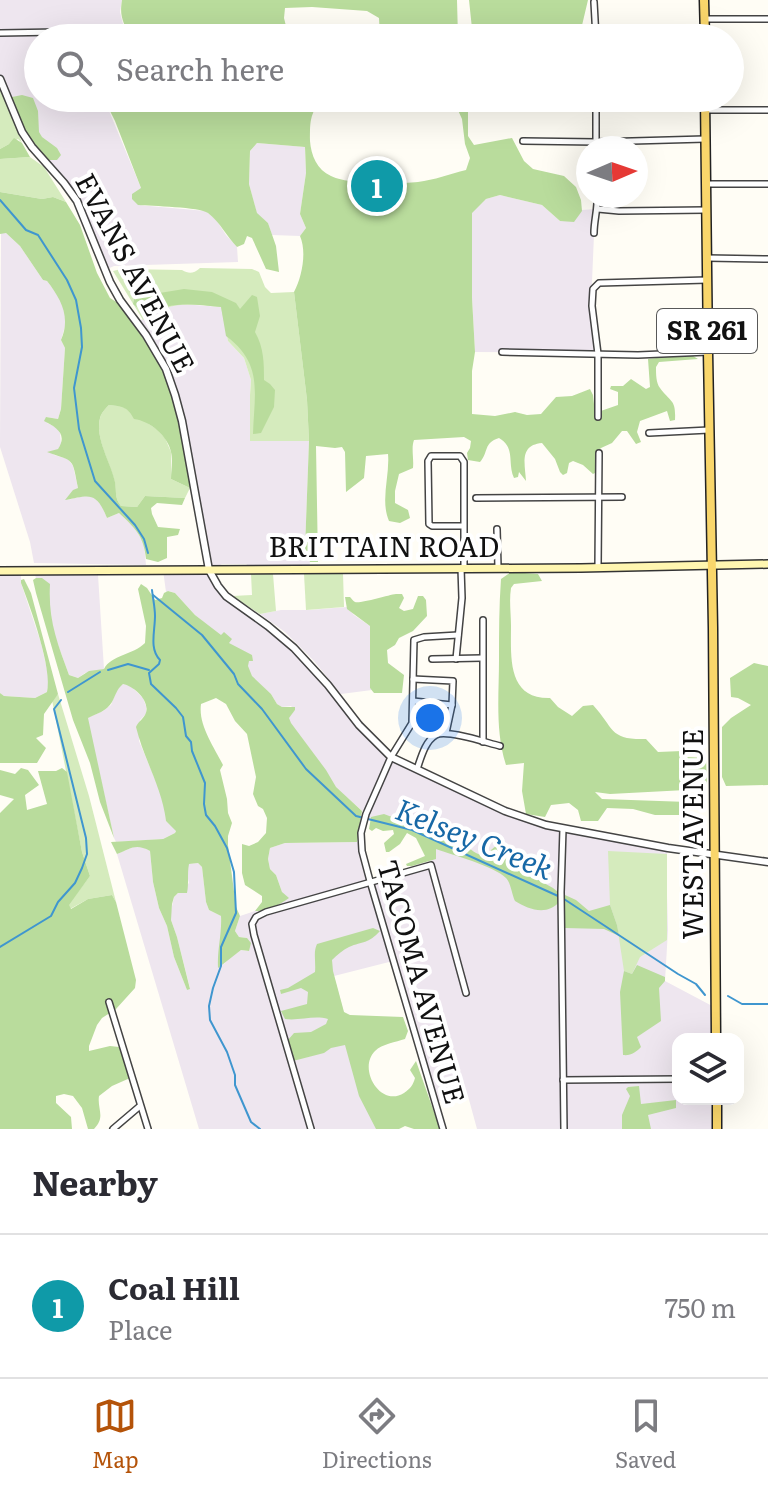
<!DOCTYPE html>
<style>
body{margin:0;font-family:Literata,serif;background:#f2f2f3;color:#2b2b33}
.controls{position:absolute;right:24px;bottom:24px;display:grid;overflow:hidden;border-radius:16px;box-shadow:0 8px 32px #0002}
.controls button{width:72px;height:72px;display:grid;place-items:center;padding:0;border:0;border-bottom:2px solid #e1e1e2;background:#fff;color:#2b2b33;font:40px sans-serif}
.compass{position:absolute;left:576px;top:136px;width:72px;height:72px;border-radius:50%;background:#fff;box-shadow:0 8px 32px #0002;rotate:88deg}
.you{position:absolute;left:430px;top:718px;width:28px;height:28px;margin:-20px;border:6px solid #fff;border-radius:50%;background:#1a73e8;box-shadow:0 0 0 12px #1a73e833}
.badge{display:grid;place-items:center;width:52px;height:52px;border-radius:50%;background:#b45309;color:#fff;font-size:26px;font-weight:700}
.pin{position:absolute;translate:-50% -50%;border:4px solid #fff;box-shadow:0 2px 8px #0006}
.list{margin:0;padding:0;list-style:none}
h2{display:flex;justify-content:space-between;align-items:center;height:104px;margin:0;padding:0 32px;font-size:34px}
h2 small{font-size:26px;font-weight:400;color:#7c7c81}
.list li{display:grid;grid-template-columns:52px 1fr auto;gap:24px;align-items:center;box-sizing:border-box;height:144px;padding:0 32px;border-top:2px solid #e1e1e2}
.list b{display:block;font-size:30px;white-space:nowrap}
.list p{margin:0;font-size:26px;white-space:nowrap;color:#7c7c81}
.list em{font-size:26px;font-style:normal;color:#7c7c81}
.icon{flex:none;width:44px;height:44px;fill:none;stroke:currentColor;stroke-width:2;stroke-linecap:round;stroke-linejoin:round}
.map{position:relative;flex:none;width:768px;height:1129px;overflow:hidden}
.search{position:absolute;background:#fff;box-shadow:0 8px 32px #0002;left:24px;right:24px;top:24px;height:88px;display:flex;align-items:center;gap:20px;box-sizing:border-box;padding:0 28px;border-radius:44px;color:#7c7c81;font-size:30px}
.sheet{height:248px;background:#fff}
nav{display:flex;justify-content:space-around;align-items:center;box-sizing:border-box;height:112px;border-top:2px solid #e1e1e2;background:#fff;font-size:22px;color:#7c7c81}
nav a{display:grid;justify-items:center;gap:4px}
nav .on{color:#b45309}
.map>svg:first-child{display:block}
.industrial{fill:#eee6ef}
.green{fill:#d5ebbd}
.forest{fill:#b9dc9c}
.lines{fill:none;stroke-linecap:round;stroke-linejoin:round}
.stream{stroke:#3f96cf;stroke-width:2}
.minor-casing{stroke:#444;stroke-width:8}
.tertiary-casing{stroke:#444;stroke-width:9}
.secondary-casing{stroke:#333;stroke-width:10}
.primary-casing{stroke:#222;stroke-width:11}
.minor{stroke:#fff;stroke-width:5}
.tertiary{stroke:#fff;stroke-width:6}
.secondary{stroke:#fff6b0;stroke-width:7}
.primary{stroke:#f9d66b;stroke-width:8}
.labels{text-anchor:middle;stroke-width:8;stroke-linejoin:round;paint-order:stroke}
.shield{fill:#fff;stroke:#585858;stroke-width:2}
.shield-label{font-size:26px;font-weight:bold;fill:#111}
.street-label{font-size:28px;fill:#111;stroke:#fff}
.water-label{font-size:30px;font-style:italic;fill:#1768a6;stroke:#fff}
</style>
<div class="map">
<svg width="768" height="1129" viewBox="0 0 768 1129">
<rect width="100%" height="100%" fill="#fffdf5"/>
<g class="industrial">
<path d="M 0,0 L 122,0 L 120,12 L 123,24 L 130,38 L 38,38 L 38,98 L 100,98 L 105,101 L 141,188 L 138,205 L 206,211 L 217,221 L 226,235 L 237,247 L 238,262 L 114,266 L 105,270 L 77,201 L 32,147 L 0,79 Z"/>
<path d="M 257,143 L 305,147 L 306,173 L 300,214 L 306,228 L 300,236 L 272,235 L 268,223 L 257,214 L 249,184 L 250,151 Z"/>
<path d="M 500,195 L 542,205 L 560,221 L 582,211 L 581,210 L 597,209 L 594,235 L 591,305 L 596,353 L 475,352 L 472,298 L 471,213 L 486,199 Z"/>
<path d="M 1,233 L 6,233 L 20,246 L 43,280 L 47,281 L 60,298 L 64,309 L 66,323 L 61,340 L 65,348 L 61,409 L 58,419 L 46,417 L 47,423 L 58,428 L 60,433 L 61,445 L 58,449 L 52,452 L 54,455 L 68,459 L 73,466 L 78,488 L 67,500 L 87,495 L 95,498 L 102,506 L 107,518 L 119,513 L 135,528 L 144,544 L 146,565 L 34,563 L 30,542 L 0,447 Z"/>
<path d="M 181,304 L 222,307 L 228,341 L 244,358 L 251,380 L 250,395 L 250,440 L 309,441 L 305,549 L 310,562 L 309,569 L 254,570 L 246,564 L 222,564 L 210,570 L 219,592 L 286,641 L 359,725 L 391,757 L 527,820 L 668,848 L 666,860 L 668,930 L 665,981 L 716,1008 L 716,1039 L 678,1039 L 678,1099 L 717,1099 L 717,1129 L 477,1129 L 468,1096 L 435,1102 L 393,961 L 334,976 L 363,1083 L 380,1129 L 199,1129 L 117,854 L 133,847 L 141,846 L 150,851 L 153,882 L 159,908 L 167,926 L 174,957 L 187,990 L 190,988 L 177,937 L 171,920 L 171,911 L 174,897 L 189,883 L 187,875 L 188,864 L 198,863 L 202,867 L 206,902 L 209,910 L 221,916 L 224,964 L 228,959 L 241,950 L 248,951 L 247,938 L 239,937 L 235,931 L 240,916 L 255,911 L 258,912 L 282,892 L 276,875 L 270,869 L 268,859 L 270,848 L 285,843 L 357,842 L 361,844 L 370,881 L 431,864 L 423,835 L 365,819 L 367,815 L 335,787 L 313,753 L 290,723 L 288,718 L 295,710 L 291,706 L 282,707 L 277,704 L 271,694 L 246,672 L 248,655 L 228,643 L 195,615 L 175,593 L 169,591 L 166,592 L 163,570 L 209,569 L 166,369 L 137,322 L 164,308 Z"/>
<path d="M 0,574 L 21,575 L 21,583 L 41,643 L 48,674 L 48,687 L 47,692 L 35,698 L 4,696 L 0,693 Z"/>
<path d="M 35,575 L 98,575 L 104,669 L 85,673 L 78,678 L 69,675 L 53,631 L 49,602 L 42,578 L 36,578 Z"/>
<path d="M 347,607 L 354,615 L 370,626 L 370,688 L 372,690 L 341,694 L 314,661 L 285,632 L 260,614 L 281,610 L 309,610 Z"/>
<path d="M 123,684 L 131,686 L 143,698 L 146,706 L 146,714 L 140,720 L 139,741 L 160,791 L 164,802 L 166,821 L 176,830 L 175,833 L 163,839 L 116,842 L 114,838 L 87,718 L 103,711 L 111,705 L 118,687 Z"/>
</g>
<g class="green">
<path d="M 0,82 L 22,143 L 18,139 L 0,149 Z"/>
<path d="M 30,157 L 44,167 L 66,202 L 53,197 L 42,199 L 0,192 L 0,159 Z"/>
<path d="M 200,268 L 252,269 L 259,272 L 265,287 L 271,293 L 294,292 L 307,400 L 309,441 L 250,441 L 250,395 L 251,380 L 244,358 L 228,341 L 221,307 C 188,304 172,300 143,320 L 113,271 L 121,269 L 182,270 C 189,274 193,274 200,268 Z"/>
<path d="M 109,405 L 122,406 L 158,430 L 165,438 L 171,452 L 171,479 L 190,488 L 185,498 L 145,496 L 137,507 L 121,506 C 114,497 117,493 115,483 C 111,463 93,436 101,415 C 103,411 106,408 109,405 Z"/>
<path d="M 343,573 L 344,607 L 306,610 L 304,574 Z"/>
<path d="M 251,574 L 273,574 L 276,611 L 260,614 L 232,596 L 252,595 Z"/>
<path d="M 58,694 L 89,796 L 116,902 L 112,895 L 88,899 L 70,909 L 68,905 L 90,876 L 82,852 L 52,700 Z"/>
<path d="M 608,851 L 667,854 L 667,940 L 640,957 L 632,974 L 624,971 L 617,925 L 610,905 Z"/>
</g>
<g class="forest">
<path d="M 122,0 L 457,0 L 458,38 L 380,38 L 379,18 L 367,11 L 312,7 L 285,8 L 284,18 L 287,30 L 276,33 L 271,38 L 130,38 C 124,22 119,18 122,0 Z"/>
<path d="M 469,0 L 588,0 L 579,38 L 528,38 L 528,35 L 516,34 L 512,38 L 473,38 Z"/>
<path d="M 22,95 L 33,98 L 38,111 L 39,132 L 42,137 L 57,148 L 61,155 L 57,160 L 47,160 L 26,132 L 12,100 L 12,97 Z"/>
<path d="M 100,98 L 325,98 L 320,99 C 310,117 310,120 310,141 C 311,155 317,170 331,176 C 349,185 398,184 418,182 C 434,180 450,174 466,170 L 470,158 L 465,144 L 462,119 L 457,108 L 451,104 L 436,106 L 408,100 L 408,98 L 468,98 L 468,136 L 474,145 L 512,138 L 524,161 L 533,169 L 564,176 L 576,187 L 581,200 L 582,211 L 574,222 L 560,221 L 542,205 L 500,195 L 486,199 L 472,213 L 472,298 L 475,352 L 472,371 L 472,414 L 495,416 L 515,412 L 527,415 L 541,414 L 556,397 L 572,396 L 590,389 L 593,395 L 595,413 L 618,405 L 618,392 L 610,389 L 611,386 L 623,386 L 631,379 L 646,389 L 650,387 L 648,359 L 690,354 L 698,359 L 659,362 L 656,367 C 656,374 656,383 660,388 C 671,403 676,399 675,420 L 670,421 L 667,411 L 640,421 L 637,432 L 641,442 L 636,444 L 627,431 L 622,431 L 612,443 L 601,448 L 597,452 L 597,472 L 593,474 L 583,465 L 573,461 L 569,463 L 567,473 L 563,475 L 560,472 L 555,459 L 542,443 C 519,445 525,464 526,481 L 519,472 L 518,477 L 514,478 C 507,463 516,448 499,438 C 483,443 489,452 480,462 L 468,460 L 467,453 L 470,448 L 471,441 L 464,437 L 414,440 C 411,448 414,458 413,468 L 399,474 L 395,491 L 395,503 L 408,510 L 410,518 L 400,523 L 389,521 C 380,500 390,476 388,454 L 366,456 L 364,478 L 346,492 L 345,452 L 342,447 L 335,448 L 316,446 L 318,562 L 310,562 L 305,549 L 309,441 L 307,400 L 294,292 C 302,277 307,252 300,236 L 306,228 L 300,214 L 306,173 L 305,147 L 257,143 L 250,151 L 249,184 L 257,213 L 268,223 L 276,246 L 279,272 L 266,269 L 252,238 L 247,236 L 244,244 L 237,247 C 227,237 220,222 208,213 C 200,207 151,206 138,205 L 132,199 L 132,194 L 141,188 L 115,121 L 105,101 Z"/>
<path d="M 14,138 L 22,143 L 30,157 L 0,159 L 0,149 L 9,144 Z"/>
<path d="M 0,192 L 42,199 L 53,197 L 66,202 L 80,225 L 97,273 L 110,298 L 118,303 L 147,344 L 166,375 L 181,424 L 190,488 L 171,479 C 171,471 173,460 171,452 C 168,436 150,421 134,419 C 128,407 122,406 109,405 C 106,408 103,411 101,415 C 93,436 111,462 115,482 C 117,493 114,497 121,506 L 137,507 L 145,496 L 185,498 L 182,505 L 157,503 L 151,508 L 152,514 L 158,527 L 180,529 L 178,535 L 167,537 L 167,558 L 158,562 L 146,559 C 144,536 135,528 119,513 L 107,518 C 96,491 90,495 65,500 L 73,490 L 78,488 C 72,457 75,462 47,452 L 58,449 C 68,434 56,427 44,421 L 46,417 L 58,419 L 61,409 L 65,348 L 61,340 C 71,317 61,299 47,281 L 43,280 L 20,246 L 6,233 L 0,234 Z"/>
<path d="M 184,289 L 212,292 L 236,303 L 240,309 L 252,295 L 257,297 L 260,316 L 255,332 C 264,348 264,363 264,380 L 270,384 L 275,390 L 274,407 L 261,433 L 253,434 C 254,394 264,364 226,336 L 221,307 C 194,304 171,301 146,314 L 133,304 L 135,297 Z"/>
<path d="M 511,572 L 538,574 L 542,581 L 514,584 L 511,588 C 509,601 511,613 511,626 C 511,657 507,699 550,698 L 558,707 L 572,716 L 583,706 L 593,705 C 615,729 609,740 646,739 L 658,752 L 682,751 L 687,757 L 706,758 L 707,785 L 705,789 L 610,794 L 595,792 L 602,799 L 688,802 L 688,810 L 682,815 L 655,815 L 633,809 L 607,808 L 598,821 L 581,821 L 578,810 L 569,803 L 551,805 L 545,817 L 526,814 L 522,791 L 524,763 L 506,765 C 495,731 499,695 499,660 C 499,633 499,606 501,579 Z"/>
<path d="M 36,578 L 42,578 L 50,584 C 48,620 57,642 69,675 L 78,678 L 89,671 L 104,669 C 111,655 133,655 145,643 L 146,626 L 138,589 L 141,584 L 147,588 L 155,600 L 162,598 L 164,593 L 168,591 L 175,593 L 195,615 L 221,635 L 224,632 L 232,639 L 229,643 L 252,655 L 253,661 L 249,661 L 248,666 L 252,676 L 271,694 L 277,704 L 282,707 L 295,707 L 295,710 L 289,718 L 291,723 L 326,770 L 336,787 L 362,811 L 357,842 L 285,843 L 270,848 L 268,859 L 270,869 L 276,875 L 282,892 L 289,898 C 279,905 267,912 255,911 L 262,902 L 262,896 L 245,885 L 242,873 L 242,844 L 249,846 L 258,842 L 266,833 L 267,818 L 263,809 L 258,806 L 253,794 L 256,777 L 247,734 L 235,721 L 226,704 L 216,698 L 201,704 C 198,725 214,747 223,765 L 220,770 L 227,799 L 228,813 L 232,823 L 228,836 L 228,845 L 236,907 L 240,916 L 235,931 L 239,937 L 247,938 L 251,943 L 249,951 L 241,950 L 218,968 C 217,950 222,934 221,916 L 209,910 L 206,902 L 202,867 L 198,863 L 189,864 C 187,874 189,883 187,893 L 178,893 L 174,897 L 172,904 L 171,920 L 177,937 L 190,989 L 187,990 L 174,957 L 167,926 L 159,908 L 153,882 L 150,851 C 135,843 131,849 117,854 L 111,842 L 163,839 L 175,833 L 176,831 L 166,821 C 162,787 144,760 136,727 C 138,722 142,720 145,715 C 152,702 134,686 123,684 C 116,690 116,695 112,702 C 107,711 96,714 88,718 L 114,838 L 100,802 L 90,763 L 73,720 L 36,593 L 33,580 Z"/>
<path d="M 24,579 L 31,593 L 58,694 L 44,714 L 43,735 L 36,738 L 46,748 L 37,763 L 0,763 L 0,693 L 4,696 L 35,698 L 47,692 C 53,670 30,606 21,583 L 21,580 Z"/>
<path d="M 396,594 L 402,594 L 404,598 L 399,608 L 404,611 L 413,609 L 418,596 L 423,596 L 426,600 L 427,616 L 413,631 L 399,638 L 395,645 L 387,650 L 388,663 L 404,675 L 402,693 L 374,693 L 370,688 L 370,626 L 347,609 L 345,597 L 350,597 C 351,598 353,601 355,602 C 360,604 388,595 396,594 Z"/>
<path d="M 754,663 L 768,666 L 768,785 L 726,786 L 722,777 L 722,727 L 731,718 L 751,705 L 738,698 L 731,697 L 730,678 Z"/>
<path d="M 21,768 L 28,770 L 39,785 L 25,795 L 27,810 L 47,804 L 38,771 L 56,771 L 62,768 L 67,772 L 82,852 L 90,876 L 69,905 L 71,909 L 88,899 L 112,895 L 116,902 L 136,980 L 135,988 L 116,1009 L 102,1018 L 97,1025 L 89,1046 L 89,1051 L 110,1046 L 119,1047 L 130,1078 L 112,1086 L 99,1096 C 97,1109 106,1117 94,1129 L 88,1129 L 82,1108 L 73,1096 L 64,1094 L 56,1096 L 56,1103 L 71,1117 L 72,1129 L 0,1129 L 0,813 L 14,799 L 0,795 L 0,770 L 15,774 Z"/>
<path d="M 384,814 C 408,824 441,830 462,843 C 473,850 476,857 490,855 L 491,850 L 497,845 L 499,852 L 511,858 L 514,863 L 524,872 L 553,888 L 558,892 L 560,901 C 548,916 529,910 515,901 C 512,895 511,883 506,878 C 494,866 453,855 436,849 L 436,859 L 412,866 L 407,866 L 406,864 L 425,856 L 416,838 L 407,833 L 400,844 L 389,852 L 386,852 L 384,843 L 394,834 L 393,830 L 383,831 L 376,828 L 372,831 L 369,829 L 371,817 Z"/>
<path d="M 565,895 L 576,900 L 589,911 L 610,905 L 617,925 L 619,936 L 604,929 L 565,928 Z"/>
<path d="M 373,928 L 380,931 C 368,944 363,941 349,947 C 343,950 337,955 332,960 L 333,971 L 344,1012 L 350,1015 L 403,1017 L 408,1031 L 405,1039 C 396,1042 382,1044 375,1051 C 357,1069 381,1108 404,1093 C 411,1088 413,1085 415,1078 L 410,1070 L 416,1061 L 440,1129 L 414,1129 L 405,1126 L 399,1129 L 376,1129 L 359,1096 L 345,1045 L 331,1048 L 324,1053 L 293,1061 L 288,1040 L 294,1033 L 311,1032 L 326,1024 L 328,1019 C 314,1015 299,1021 285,1019 L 281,1011 L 307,1004 L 308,992 L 301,988 L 281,994 L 280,990 L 288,988 L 315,972 C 316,962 313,952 317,944 Z"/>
<path d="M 637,965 L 665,977 L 665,981 L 659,988 L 661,1021 L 637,1037 L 641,1047 C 636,1052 631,1056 623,1055 L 620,992 L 624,971 L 632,974 Z"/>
<path d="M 639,1086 L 641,1104 L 676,1100 L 676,1108 L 648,1115 L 651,1129 L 622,1129 L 622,1115 L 630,1096 L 626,1089 L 628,1087 Z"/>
</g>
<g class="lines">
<g class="stream">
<path d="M 0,200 L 26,230 L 38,235 L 67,280 L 76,300 L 81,328 L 82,347 L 74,388 L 79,429 L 95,481 L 135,525 L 144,539 L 148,553"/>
<path d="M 152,590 C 153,599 155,608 155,616 C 155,631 149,649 160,660 L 159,664 L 149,673 L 151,684 L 176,708 L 183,717 L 186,736 L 191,742 L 192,751 L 205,783 L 204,804 L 206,815 L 215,826 L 227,848 L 234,872 L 236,913 L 221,947 L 221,966 L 213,988 L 209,1006 L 210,1020 L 227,1052 L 235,1075 L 235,1085 L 251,1122 L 260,1129"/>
<path d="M 153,595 L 202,635 L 234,674 L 238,684 L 262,709 L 306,769 L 356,816 L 412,830 L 558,896"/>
<path d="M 108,670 L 128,664 L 149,670"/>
<path d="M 68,692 L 100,672"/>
<path d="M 564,899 L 678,974 L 696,984 L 705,995"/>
<path d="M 0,947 L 51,916 L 58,902 L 75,883 L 82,868 L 87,854 L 86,838 L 54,709 L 61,700"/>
<path d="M 728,996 L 742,1004 L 768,1004"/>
</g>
<defs>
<g id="minor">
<path d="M 594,2 L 596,38"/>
<path d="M 705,19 L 768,19"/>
<path d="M 0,33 L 116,31"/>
<path d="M 705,110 L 768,110"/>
<path d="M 523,141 L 596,142 L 705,139"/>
<path d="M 596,148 L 596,98"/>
<path d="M 707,184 L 768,184"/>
<path d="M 598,209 L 619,211 L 706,210"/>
<path d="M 594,233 C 594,220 598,209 597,196"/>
<path d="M 707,258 L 768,259"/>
<path d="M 502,352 L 638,355 L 708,352"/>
<path d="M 598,417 L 598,354 L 592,306 L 593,289 L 599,283 L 707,280"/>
<path d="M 649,433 L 709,430"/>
<path d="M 476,498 L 622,497"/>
<path d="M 464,526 L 432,526 L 429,524 L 428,461 L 431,456 L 460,456 L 464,462 L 464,568"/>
<path d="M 497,529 L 498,567"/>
<path d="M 598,567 L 599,453"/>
<path d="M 483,620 L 483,742"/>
<path d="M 432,659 L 482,658"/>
<path d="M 456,659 L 462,598 L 461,568"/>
<path d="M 413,679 L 453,681 L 452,705 L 446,733"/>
<path d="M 413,701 L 452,705"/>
<path d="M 417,769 C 421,758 425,741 436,735 C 447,729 487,743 500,746"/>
<path d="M 563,829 L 561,892 L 564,1129"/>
<path d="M 109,1002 L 148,1129"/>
<path d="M 563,1080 L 678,1079"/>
<path d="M 113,1129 L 140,1106"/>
<path d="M 311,1129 L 254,935 L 252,924 L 256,917 L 266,912 L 431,865 L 466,993"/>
<path d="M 443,1129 L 370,881 L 362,851 L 361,833 L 366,814 L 381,780 L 391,757 L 412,723 L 414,640 L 424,637 L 458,635"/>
</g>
<path id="tertiary" d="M 0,79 L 22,132 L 32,147 L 64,183 L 77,201 L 110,282 L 120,300 L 146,335 L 166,369 L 175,395 L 182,421 L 209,570 L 218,586 L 226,596 L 268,626 L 294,648 L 328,685 L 359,725 L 391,757 L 505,811 L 546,825 L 668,848 L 768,862"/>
<path id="secondary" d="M 0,571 L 581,568 L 768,564"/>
<g id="primary">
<path d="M 704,0 L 705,38"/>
<path d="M 705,98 L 708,352 L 713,628 L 716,1039"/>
<path d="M 717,1099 L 717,1129"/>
</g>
</defs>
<use href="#minor" class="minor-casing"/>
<use href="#tertiary" class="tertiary-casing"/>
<use href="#secondary" class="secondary-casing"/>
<use href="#primary" class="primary-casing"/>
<use href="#minor" class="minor"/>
<use href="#tertiary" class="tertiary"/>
<use href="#secondary" class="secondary"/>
<use href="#primary" class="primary"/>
</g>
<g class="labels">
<rect class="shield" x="657" y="309" width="100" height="44" rx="6"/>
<g class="shield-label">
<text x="707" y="340">SR 261</text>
</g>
<g class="street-label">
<text transform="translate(135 273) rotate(62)" y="10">EVANS AVENUE</text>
<text x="384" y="557">BRITTAIN ROAD</text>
<text transform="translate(693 834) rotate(-90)" y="10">WEST AVENUE</text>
<text transform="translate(421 982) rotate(74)" y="10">TACOMA AVENUE</text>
</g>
<g class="water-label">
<text transform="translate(474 840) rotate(22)" y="10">Kelsey Creek</text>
</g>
</g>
</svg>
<div class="controls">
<button><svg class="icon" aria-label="layers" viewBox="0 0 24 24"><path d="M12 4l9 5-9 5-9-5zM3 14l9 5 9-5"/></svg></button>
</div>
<svg class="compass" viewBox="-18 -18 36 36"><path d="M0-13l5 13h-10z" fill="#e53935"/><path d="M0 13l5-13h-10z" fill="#7c7c81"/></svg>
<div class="you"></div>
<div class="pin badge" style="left:377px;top:186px;background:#0f9aa8">1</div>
<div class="search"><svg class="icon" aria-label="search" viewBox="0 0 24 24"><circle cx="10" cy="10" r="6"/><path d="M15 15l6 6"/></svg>Search here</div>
</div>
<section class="sheet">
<h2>Nearby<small></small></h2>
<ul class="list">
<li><span class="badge" style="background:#0f9aa8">1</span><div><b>Coal Hill</b><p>Place</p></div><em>750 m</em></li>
</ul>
</section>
<nav>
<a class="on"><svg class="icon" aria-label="map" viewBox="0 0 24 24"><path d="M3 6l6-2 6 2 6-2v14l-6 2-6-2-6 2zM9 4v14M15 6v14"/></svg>Map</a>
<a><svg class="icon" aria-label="directions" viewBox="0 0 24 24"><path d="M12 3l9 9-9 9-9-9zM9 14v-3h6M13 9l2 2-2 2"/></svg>Directions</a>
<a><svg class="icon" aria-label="saved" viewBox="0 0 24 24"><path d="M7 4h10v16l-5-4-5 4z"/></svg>Saved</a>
</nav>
